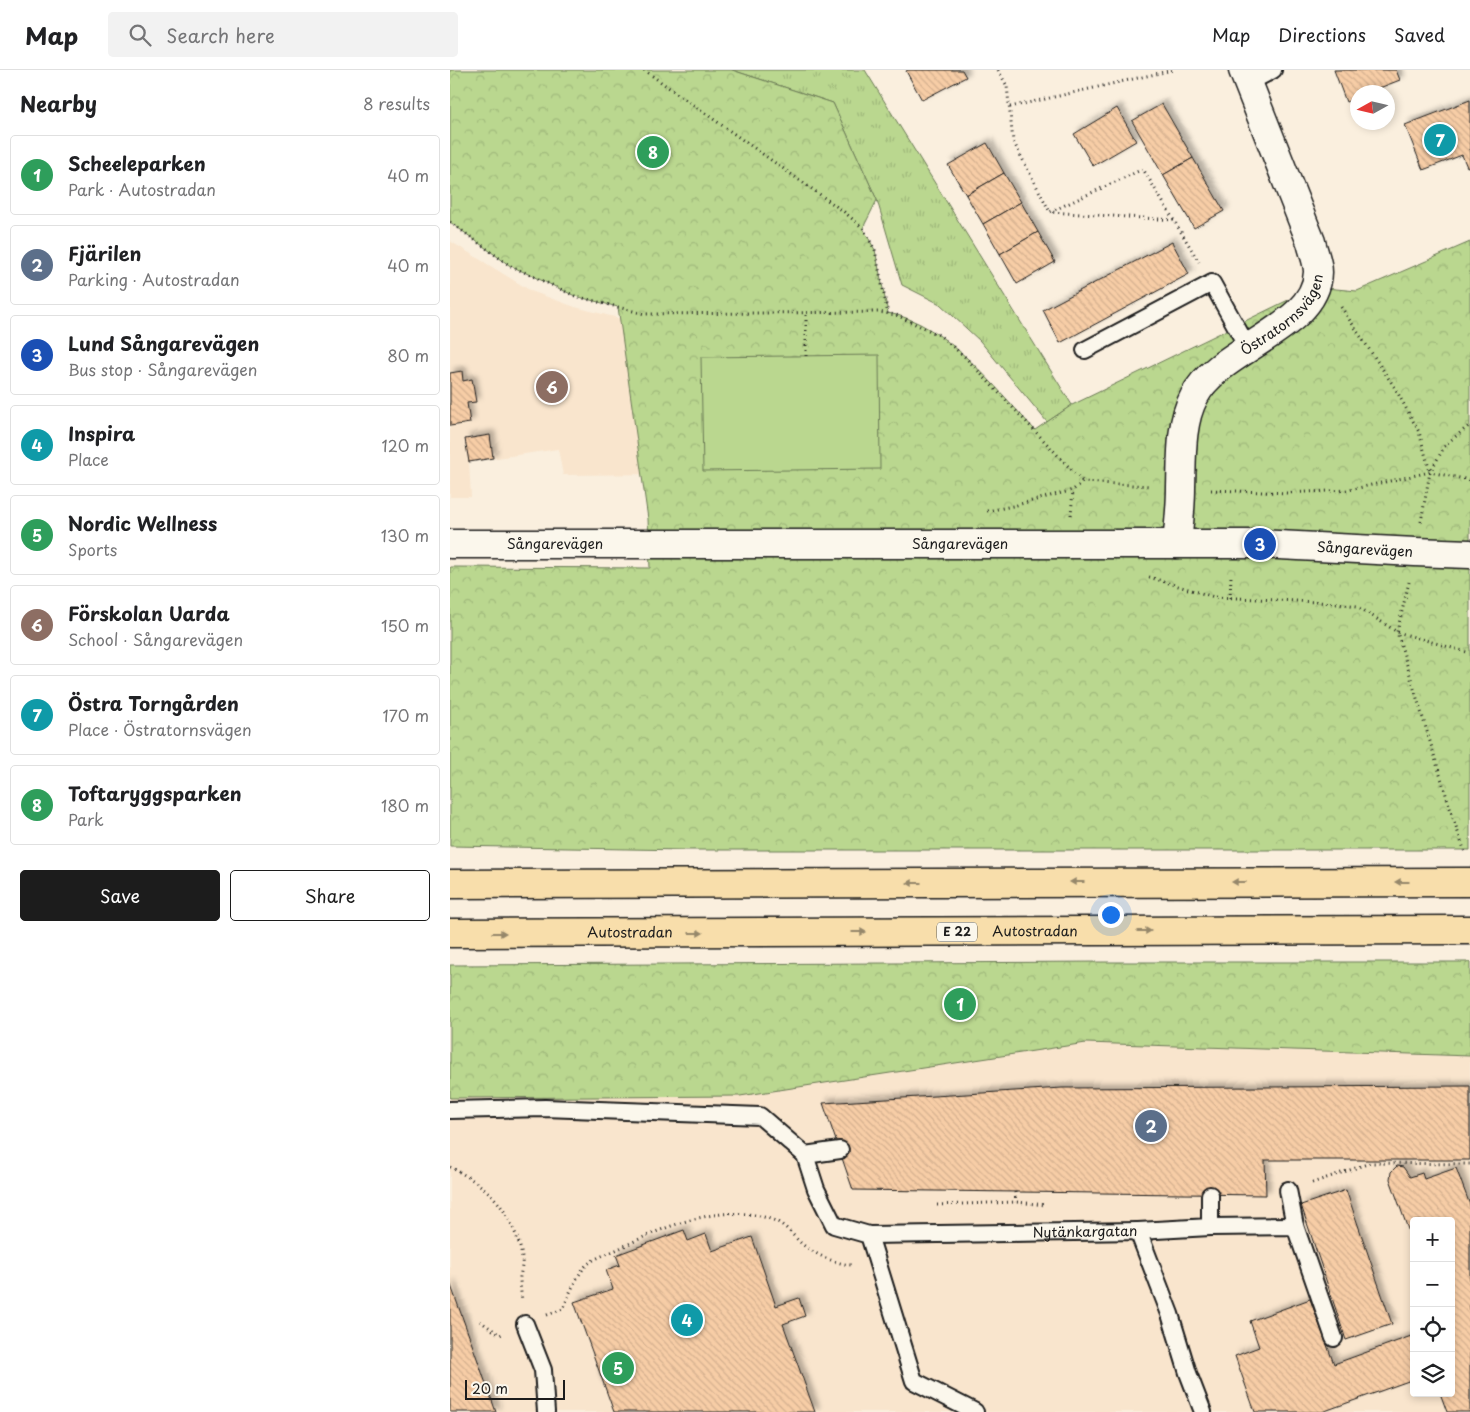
<!DOCTYPE html>
<meta charset="utf-8">
<style>
body{margin:0;font-family:"Playpen Sans",sans-serif;background:#f2f2f2;color:#202124}
.controls{position:absolute;right:15px;bottom:15px;display:grid;overflow:hidden;border-radius:5px;box-shadow:0 2px 8px #0003}
.controls button{width:45px;height:45px;display:grid;place-items:center;padding:0;border:0;border-bottom:1px solid #e0e0e0;background:#fff;color:#202124;font:25px sans-serif}
.compass{position:absolute;left:900px;top:15px;width:45px;height:45px;border-radius:50%;background:#fff;box-shadow:0 2px 8px #0003;rotate:262deg}
.scale{position:absolute;left:15px;bottom:12px;width:100px;box-sizing:border-box;padding-left:5px;border:2px solid #1c1c1c;border-top:0;font-size:14px;line-height:18px;white-space:nowrap;color:#1c1c1c;-webkit-text-stroke:4px #fbf7ec;paint-order:stroke}
.you{position:absolute;left:660px;top:844px;width:18px;height:18px;margin:-12px;border:4px solid #fff;border-radius:50%;background:#1a73e8;box-shadow:0 0 0 8px #1a73e833}
.badge{display:grid;place-items:center;width:32px;height:32px;border-radius:50%;background:#1c1c1c;color:#fff;font-size:16px;font-weight:700}
.pin{position:absolute;translate:-50% -50%;border:2px solid #fff;box-shadow:0 1px 5px #0006}
.list{margin:0;padding:0;list-style:none}
h2{display:flex;justify-content:space-between;align-items:center;height:65px;margin:0;padding:0 20px;font-size:21px}
h2 small{font-size:16px;font-weight:400;color:#757577}
.list li{display:grid;grid-template-columns:32px 1fr auto;gap:15px;align-items:center;box-sizing:border-box;height:80px;margin:0 10px 10px;padding:0 10px;border:1px solid #e0e0e0;border-radius:5px}
.list b{display:block;font-size:19px;white-space:nowrap}
.list p{margin:0;font-size:16px;white-space:nowrap;color:#757577}
.list em{font-size:16px;font-style:normal;color:#757577}
.actions{display:flex;gap:10px;padding:15px 20px}
.actions a{flex:1;padding:11px 0;border:1px solid #1c1c1c;border-radius:5px;text-align:center;font-size:18px;color:#1c1c1c}
.actions .main{background:#1c1c1c;color:#fff}
.icon{flex:none;width:28px;height:28px;fill:none;stroke:currentColor;stroke-width:2;stroke-linecap:round;stroke-linejoin:round}
.map{position:relative;flex:none;width:1020px;height:1342px;overflow:hidden}
header{display:flex;align-items:center;gap:30px;box-sizing:border-box;height:70px;padding:0 25px;background:#fff;border-bottom:1px solid #e0e0e0}
header strong{font-size:24px}
nav{display:flex;gap:28px;margin-inline-start:auto;font-size:18px}
.search{width:350px;height:45px;background:#f2f2f2;display:flex;align-items:center;gap:12px;box-sizing:border-box;padding:0 18px;border-radius:5px;color:#757577;font-size:19px}
main{display:flex}
aside{flex:1;background:#fff}
.map>svg:first-child{display:block}
.built{fill:#f9e5cd;fill-rule:evenodd}
.grass{fill:url(#grass-tufts);stroke:#6b7a56}
.park{fill:url(#park-crowns);stroke:#6b7a56}
.pitch{fill:#bad78f;stroke:#6b7a56}
.building{fill:url(#building-back-hatch);stroke:#1c1c1c;filter:url(#shadow)}
.lines{fill:none;stroke-linecap:round;stroke-linejoin:round}
.lane-casing{stroke:#1c1c1c;stroke-width:20}
.street-casing{stroke:#1c1c1c;stroke-width:31}
.secondary-casing{stroke:#1c1c1c;stroke-width:31}
.highway-casing{stroke:#1c1c1c;stroke-width:31}
.path{stroke:#1c1c1c;stroke-width:3;stroke-dasharray:1 4;stroke-linecap:butt}
.lane{stroke:#fbf7ec;stroke-width:16}
.street{stroke:#fbf7ec;stroke-width:28}
.secondary{stroke:#fbf7ec;stroke-width:28}
.highway{stroke:#f8deab;stroke-width:28}
.oneway{fill:#95876b}
.labels{text-anchor:middle;stroke-width:4;stroke-linejoin:round;paint-order:stroke}
.shield{fill:#fbf7ec;stroke:#5f5e5a;stroke-width:1}
.shield-label{font-size:12px;font-weight:bold;fill:#1c1c1c}
.street-label{font-size:14px;fill:#1c1c1c;stroke:#fbf7ec}
</style>
<header>
<strong>Map</strong>
<div class="search"><svg class="icon" aria-label="search" viewBox="0 0 24 24"><circle cx="10" cy="10" r="6"/><path d="M15 15l6 6"/></svg>Search here</div>
<nav><a>Map</a><a>Directions</a><a>Saved</a></nav>
</header>
<main>
<aside>
<h2>Nearby<small>8 results</small></h2>
<ul class="list">
<li><span class="badge" style="background:#2e9e5b">1</span><div><b>Scheeleparken</b><p>Park · Autostradan</p></div><em>40 m</em></li>
<li><span class="badge" style="background:#5c6f8a">2</span><div><b>Fjärilen</b><p>Parking · Autostradan</p></div><em>40 m</em></li>
<li><span class="badge" style="background:#1a4fb4">3</span><div><b>Lund Sångarevägen</b><p>Bus stop · Sångarevägen</p></div><em>80 m</em></li>
<li><span class="badge" style="background:#0f9aa8">4</span><div><b>Inspira</b><p>Place</p></div><em>120 m</em></li>
<li><span class="badge" style="background:#2e9e5b">5</span><div><b>Nordic Wellness</b><p>Sports</p></div><em>130 m</em></li>
<li><span class="badge" style="background:#8d6e63">6</span><div><b>Förskolan Uarda</b><p>School · Sångarevägen</p></div><em>150 m</em></li>
<li><span class="badge" style="background:#0f9aa8">7</span><div><b>Östra Torngården</b><p>Place · Östratornsvägen</p></div><em>170 m</em></li>
<li><span class="badge" style="background:#2e9e5b">8</span><div><b>Toftaryggsparken</b><p>Park</p></div><em>180 m</em></li>
</ul>
<div class="actions"><a class="main">Save</a><a>Share</a></div>
</aside>
<div class="map">
<svg width="1020" height="1342" viewBox="0 0 1020 1342">
<defs>
<pattern id="grass-tufts" width="24" height="20" patternUnits="userSpaceOnUse" patternTransform="scale(1.25)"><rect width="24" height="20" fill="#bad78f"/><path d="M3 7l-1-3M5 7V3M7 7l1-3M15 17l-1-3M17 17v-4M19 17l1-3" fill="none" stroke="#9fb87b"/></pattern>
<pattern id="park-crowns" width="20" height="18" patternUnits="userSpaceOnUse" patternTransform="scale(1.25)"><rect width="20" height="18" fill="#bad78f"/><path d="M2 6a3 3 0 1 1 6 0M12 15a3 3 0 1 1 6 0" fill="none" stroke="#9fb87b"/></pattern>
<pattern id="building-back-hatch" width="6" height="6" patternUnits="userSpaceOnUse" patternTransform="scale(1.25)"><rect width="6" height="6" fill="#f7cda6"/><path d="M-1 5l2 2M0 0l6 6M5-1l2 2" fill="none" stroke="#d3af8e"/></pattern>
<filter id="shadow"><feDropShadow dx="4.5" dy="-4.5" stdDeviation="2.5" flood-color="#0004"/></filter>
</defs>
<rect width="100%" height="100%" fill="#faefde"/>
<filter id="ink" filterUnits="userSpaceOnUse"><feTurbulence type="fractalNoise" baseFrequency=".02" numOctaves="2"/><feDisplacementMap in="SourceGraphic" scale="10" xChannelSelector="R" yChannelSelector="G"/><feConvolveMatrix kernelMatrix="1 2 1 2 8 2 1 2 1" color-interpolation-filters="sRGB"/></filter>
<g filter="url(#ink)">
<g class="built">
<path d="M 0,171 L 81,221 L 125,237 L 196,255 L 215,404 L 113,405 L 108,379 L 19,392 L 21,427 L 0,427 Z"/>
<path d="M 1020,911 L 1020,1342 L 0,1342 L 0,926 ZM 964,1151 L 1001,1151 L 1001,1323 L 964,1323 Z"/>
</g>
<path class="grass" d="M 282,0 L 415,0 L 622,335 L 597,352 L 530,271 L 490,234 L 452,215 L 427,130 L 383,33 Z"/>
<g class="park">
<path d="M 0,0 L 282,0 L 383,33 L 427,130 L 413,158 L 425,180 L 438,243 C 497,253 546,319 585,360 L 622,335 L 865,217 L 907,221 L 1020,172 L 1020,780 L 237,780 L 0,776 L 0,497 L 200,498 L 198,449 L 168,237 L 125,226 L 59,195 L 0,152 Z"/>
<path d="M 659,892 L 1020,892 L 1020,986 L 636,973 L 290,1026 L 0,1028 L 0,895 Z"/>
</g>
<path class="pitch" d="M 429,285 L 430,399 L 253,401 L 251,287 Z"/>
<g class="building">
<path d="M 458,0 L 512,0 L 516,7 L 472,30 L 456,1 Z"/>
<path d="M 884,0 L 946,0 L 950,10 L 919,22 L 908,22 L 908,27 L 896,32 Z"/>
<path d="M 1020,30 L 1020,96 L 1017,97 L 1012,85 L 973,100 L 955,55 Z"/>
<path d="M 712,34 L 743,88 L 713,105 L 682,51 Z"/>
<path d="M 667,38 L 686,71 L 643,96 L 624,64 Z"/>
<path d="M 537,73 L 554,103 L 516,125 L 498,95 Z"/>
<path d="M 743,88 L 774,141 L 744,158 L 713,105 Z"/>
<path d="M 554,103 L 571,132 L 533,154 L 516,125 Z"/>
<path d="M 571,132 L 588,162 L 550,184 L 533,154 Z"/>
<path d="M 588,162 L 605,192 L 567,214 L 550,184 Z"/>
<path d="M 722,172 L 739,204 L 610,273 L 593,240 Z"/>
<path d="M 12,301 L 13,311 L 22,309 L 26,332 L 17,333 L 20,353 L 0,356 L 0,303 Z"/>
<path d="M 40,365 L 43,388 L 19,392 L 15,369 Z"/>
<path d="M 1020,1016 L 1020,1090 L 815,1090 L 816,1125 L 403,1120 L 373,1033 L 612,1018 Z"/>
<path d="M 947,1096 L 953,1097 L 960,1107 L 972,1103 L 974,1109 L 1006,1098 L 1020,1135 L 1020,1342 L 997,1342 L 990,1323 L 1001,1323 L 1001,1151 L 964,1151 L 964,1176 L 940,1109 L 941,1102 Z"/>
<path d="M 896,1120 L 942,1254 L 896,1270 L 851,1135 Z"/>
<path d="M 234,1160 L 238,1171 L 256,1164 L 262,1181 L 302,1167 L 326,1236 L 349,1228 L 355,1246 L 333,1254 L 365,1342 L 164,1342 L 124,1232 L 163,1219 L 156,1200 L 170,1195 L 166,1185 Z"/>
<path d="M 0,1213 L 18,1263 L 46,1342 L 0,1342 Z"/>
<path d="M 860,1229 L 884,1294 L 964,1265 L 964,1309 L 872,1342 L 805,1342 L 785,1286 L 809,1277 L 800,1251 Z"/>
</g>
<g class="lines">
<defs>
<g id="lane">
<path d="M 798,13 L 823,0"/>
<path d="M 635,280 L 762,213 L 798,278"/>
<path d="M 0,1040 L 95,1038 L 310,1046 L 355,1085 L 366,1119 L 384,1155 L 419,1165 L 464,1311 L 525,1342"/>
<path d="M 355,1085 L 390,1080"/>
<path d="M 838,1120 L 845,1156"/>
<path d="M 760,1157 L 845,1156 L 884,1268"/>
<path d="M 688,1161 L 760,1157 L 760,1125"/>
<path id="s1" d="M 419,1165 L 688,1161 L 720,1244 L 738,1303 L 753,1342"/>
<path d="M 75,1254 L 93,1300 L 96,1342"/>
</g>
<g id="street">
<path id="s2" d="M 727,474 C 729,455 731,436 731,417 C 732,389 730,353 744,327 C 768,278 867,259 868,202 C 868,192 863,181 861,172 L 793,0"/>
</g>
<g id="secondary">
<path id="s3" d="M 0,474 L 810,474 L 965,482 L 1020,484"/>
</g>
<g id="highway">
<path d="M 0,814 L 1020,812"/>
<path id="s4" d="M 0,863 L 1020,860"/>
</g>
</defs>
<use href="#lane" class="lane-casing"/>
<use href="#street" class="street-casing"/>
<use href="#secondary" class="secondary-casing"/>
<use href="#highway" class="highway-casing"/>
<g class="path">
<path d="M 194,0 L 393,141 L 413,158 L 425,180 L 438,244"/>
<path d="M 548,0 L 557,16 L 563,71 L 600,142"/>
<path d="M 560,37 L 723,0"/>
<path d="M 724,150 L 600,142 L 693,99 L 749,192"/>
<path d="M 0,152 L 59,195 L 125,226 L 195,244 L 428,242 L 446,245 L 489,265 L 515,287 L 633,412"/>
<path d="M 891,237 L 945,318 L 969,362 L 980,402"/>
<path d="M 356,286 L 356,243"/>
<path d="M 761,420 L 838,423 L 899,420 L 980,402 L 1020,410"/>
<path d="M 537,441 L 563,436 L 623,420 L 633,412 L 700,416"/>
<path d="M 621,445 L 623,420"/>
<path d="M 971,452 L 980,402 L 996,374 L 1020,355"/>
<path d="M 699,507 L 764,527 L 887,533 L 907,536 L 947,562 L 1020,583"/>
<path d="M 959,512 L 947,562 L 1004,751 L 1015,782"/>
<path d="M 780,528 L 781,506"/>
<path d="M 0,1097 C 33,1114 52,1129 66,1165 C 69,1172 71,1180 72,1188 C 73,1194 71,1201 70,1207 C 70,1215 71,1223 72,1230"/>
<path d="M 862,1113 L 920,1093 L 1020,1094"/>
<path d="M 565,1122 L 566,1132"/>
<path d="M 487,1135 L 566,1132 L 596,1135"/>
<path d="M 97,1245 L 113,1239 C 118,1227 128,1201 139,1193 C 147,1187 160,1183 170,1178 C 214,1157 273,1131 323,1150 C 335,1154 343,1166 352,1174 C 366,1185 384,1193 401,1195"/>
<path d="M 30,1251 L 50,1265 L 52,1264"/>
</g>
<use href="#lane" class="lane"/>
<use href="#street" class="street"/>
<use href="#secondary" class="secondary"/>
<use href="#highway" class="highway"/>
</g>
<defs><path id="oneway-solid" d="M-6-.8H1V-3.2L6.5 0L1 3.2V.8H-6Z" transform="scale(1.25)"/></defs>
<g class="oneway">
<use href="#oneway-solid" transform="translate(627 812) rotate(180)"/>
<use href="#oneway-solid" transform="translate(789 812) rotate(180)"/>
<use href="#oneway-solid" transform="translate(952 812) rotate(180)"/>
<use href="#oneway-solid" transform="translate(464 813) rotate(180)"/>
<use href="#oneway-solid" transform="translate(694 861)"/>
<use href="#oneway-solid" transform="translate(409 862)"/>
<use href="#oneway-solid" transform="translate(49 863)"/>
<use href="#oneway-solid" transform="translate(246 863)"/>
</g>
</g>
<g class="labels">
<rect class="shield" x="487" y="852.5" width="40" height="19" rx="4"/>
<g class="shield-label">
<text x="507" y="866">E 22</text>
</g>
<g class="street-label">
<text dy="5" stroke="none"><textPath href="#s2" startOffset="272">Östratornsvägen</textPath></text>
<text dy="5" stroke="none"><textPath href="#s3" startOffset="105">Sångarevägen</textPath></text>
<text dy="5" stroke="none"><textPath href="#s3" startOffset="510">Sångarevägen</textPath></text>
<text dy="5" stroke="none"><textPath href="#s3" startOffset="915">Sångarevägen</textPath></text>
<text dy="5" stroke="none"><textPath href="#s4" startOffset="585">Autostradan</textPath></text>
<text dy="5" stroke="none"><textPath href="#s4" startOffset="180">Autostradan</textPath></text>
<text dy="5" stroke="none"><textPath href="#s1" startOffset="216">Nytänkargatan</textPath></text>
</g>
</g>
</svg>
<div class="controls">
<button>+</button>
<button>−</button>
<button><svg class="icon" aria-label="locate" viewBox="0 0 24 24"><circle cx="12" cy="12" r="6"/><path d="M12 2v4M12 18v4M2 12h4M18 12h4"/></svg></button>
<button><svg class="icon" aria-label="layers" viewBox="0 0 24 24"><path d="M12 4l9 5-9 5-9-5zM3 14l9 5 9-5"/></svg></button>
</div>
<svg class="compass" viewBox="-18 -18 36 36"><path d="M0-13l5 13h-10z" fill="#e53935"/><path d="M0 13l5-13h-10z" fill="#757577"/></svg>
<div class="scale">20 m</div>
<div class="you"></div>
<div class="pin badge" style="left:510px;top:934px;background:#2e9e5b">1</div>
<div class="pin badge" style="left:701px;top:1056px;background:#5c6f8a">2</div>
<div class="pin badge" style="left:810px;top:474px;background:#1a4fb4">3</div>
<div class="pin badge" style="left:237px;top:1250px;background:#0f9aa8">4</div>
<div class="pin badge" style="left:168px;top:1298px;background:#2e9e5b">5</div>
<div class="pin badge" style="left:102px;top:317px;background:#8d6e63">6</div>
<div class="pin badge" style="left:990px;top:70px;background:#0f9aa8">7</div>
<div class="pin badge" style="left:203px;top:82px;background:#2e9e5b">8</div>
</div>
</main>
